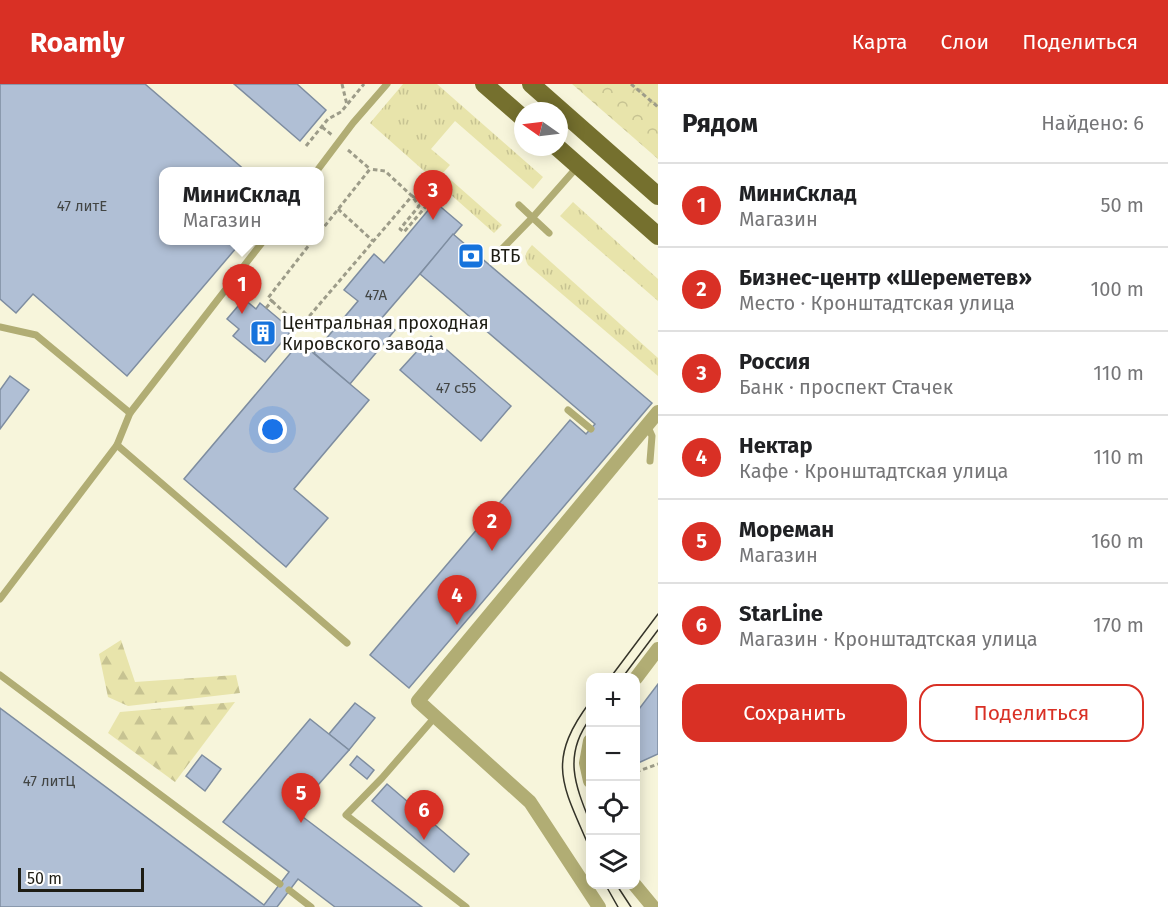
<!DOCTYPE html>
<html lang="ru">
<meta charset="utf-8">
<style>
body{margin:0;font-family:"Fira Sans",sans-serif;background:#f6f6f6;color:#202124}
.controls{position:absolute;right:18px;bottom:18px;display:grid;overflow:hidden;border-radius:12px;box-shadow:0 3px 15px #0003}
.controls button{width:54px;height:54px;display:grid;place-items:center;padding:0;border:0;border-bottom:2px solid #e0e0e0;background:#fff;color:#202124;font:30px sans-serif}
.compass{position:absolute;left:514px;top:18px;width:54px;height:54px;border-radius:50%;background:#fff;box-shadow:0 3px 15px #0003;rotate:284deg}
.scale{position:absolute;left:18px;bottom:15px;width:126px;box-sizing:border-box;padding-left:6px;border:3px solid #1d1c13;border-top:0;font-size:16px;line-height:21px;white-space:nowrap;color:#1d1c13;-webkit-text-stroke:4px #fff;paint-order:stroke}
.you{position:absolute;left:273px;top:346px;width:21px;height:21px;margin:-15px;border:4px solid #fff;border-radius:50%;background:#1a73e8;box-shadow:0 0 0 9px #1a73e833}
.badge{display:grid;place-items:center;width:39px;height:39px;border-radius:50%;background:#d93025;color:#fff;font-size:20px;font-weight:700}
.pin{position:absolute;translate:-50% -50px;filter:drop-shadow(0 2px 3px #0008)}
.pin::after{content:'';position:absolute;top:32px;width:21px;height:18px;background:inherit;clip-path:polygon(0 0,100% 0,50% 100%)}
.popup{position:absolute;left:159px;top:83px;width:165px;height:78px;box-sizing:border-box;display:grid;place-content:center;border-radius:12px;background:#fff;filter:drop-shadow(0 2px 4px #0005);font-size:20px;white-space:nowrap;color:#757577}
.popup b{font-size:22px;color:#202124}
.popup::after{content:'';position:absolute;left:50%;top:100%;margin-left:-12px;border:12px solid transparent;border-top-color:#fff}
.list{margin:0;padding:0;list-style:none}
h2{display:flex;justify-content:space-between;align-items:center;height:78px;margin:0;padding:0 24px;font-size:26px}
h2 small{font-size:20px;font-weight:400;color:#757577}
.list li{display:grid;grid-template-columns:39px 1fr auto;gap:18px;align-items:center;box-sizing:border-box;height:84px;padding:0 24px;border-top:2px solid #e0e0e0}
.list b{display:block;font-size:22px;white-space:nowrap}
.list p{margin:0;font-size:20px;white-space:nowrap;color:#757577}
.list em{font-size:20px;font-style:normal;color:#757577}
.actions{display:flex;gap:12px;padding:18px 24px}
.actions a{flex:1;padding:14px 0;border:2px solid #d93025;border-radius:18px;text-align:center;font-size:21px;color:#d93025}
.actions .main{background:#d93025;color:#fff}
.icon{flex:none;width:33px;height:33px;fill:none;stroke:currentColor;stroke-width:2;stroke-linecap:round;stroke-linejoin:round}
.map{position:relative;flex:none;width:658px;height:823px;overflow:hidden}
header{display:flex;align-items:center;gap:36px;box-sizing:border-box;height:84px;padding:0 30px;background:#d93025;color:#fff}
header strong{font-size:28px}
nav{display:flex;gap:33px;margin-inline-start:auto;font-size:21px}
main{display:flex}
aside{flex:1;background:#fff}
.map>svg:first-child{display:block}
.grass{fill:url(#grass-tufts)}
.forest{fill:url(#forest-firs)}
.park{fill:url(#park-crowns)}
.building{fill:#b0bfd5;stroke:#7e8da0;stroke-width:1.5}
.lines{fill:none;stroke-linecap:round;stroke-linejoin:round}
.path{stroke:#9d9c89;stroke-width:3;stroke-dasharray:4.5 3;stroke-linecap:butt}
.lane{stroke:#b1ad74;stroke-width:7}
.street{stroke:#b1ad74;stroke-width:14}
.primary{stroke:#75702e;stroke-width:18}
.tram{stroke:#353429;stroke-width:1.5}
.labels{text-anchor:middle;stroke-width:6;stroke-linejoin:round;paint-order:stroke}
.number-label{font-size:15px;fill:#424544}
.poi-label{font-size:18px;fill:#1d1c13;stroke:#fff;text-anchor:start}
</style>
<header>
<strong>Roamly</strong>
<nav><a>Карта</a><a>Слои</a><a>Поделиться</a></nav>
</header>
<main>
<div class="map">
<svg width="658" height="823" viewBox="0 0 658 823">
<defs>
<pattern id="grass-tufts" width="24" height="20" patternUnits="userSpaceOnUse" patternTransform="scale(1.5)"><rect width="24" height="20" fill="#e8e4ab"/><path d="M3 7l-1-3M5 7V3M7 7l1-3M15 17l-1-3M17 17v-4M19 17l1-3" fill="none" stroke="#c7c392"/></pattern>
<pattern id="forest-firs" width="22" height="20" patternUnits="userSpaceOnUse" patternTransform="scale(1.5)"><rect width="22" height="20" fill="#e8e4ab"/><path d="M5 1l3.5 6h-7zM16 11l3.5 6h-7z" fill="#c7c392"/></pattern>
<pattern id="park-crowns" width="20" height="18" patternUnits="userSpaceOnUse" patternTransform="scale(1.5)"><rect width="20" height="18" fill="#e8e4ab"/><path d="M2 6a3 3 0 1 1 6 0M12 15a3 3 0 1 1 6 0" fill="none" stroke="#c7c392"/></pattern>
</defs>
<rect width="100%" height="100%" fill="#f7f5db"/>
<g class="grass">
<path d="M 403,0 L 437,0 L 543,93 L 533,105 L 455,37 L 431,65 L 450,81 L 443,89 L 502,141 L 494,149 L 370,39 Z"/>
<path d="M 573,118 L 658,195 L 658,217 L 560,132 Z"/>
<path d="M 532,161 L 658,274 L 658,292 L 528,181 C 523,172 526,168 532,161 Z"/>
</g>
<g class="forest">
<path d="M 121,556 L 135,598 L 236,591 L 240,609 L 128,622 L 108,613 L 99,570 Z"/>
<path d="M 235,618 L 175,698 L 108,649 L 120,628 Z"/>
</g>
<path class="park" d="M 572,0 L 658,0 L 658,75 Z"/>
<g class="building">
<path d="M 0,0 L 145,0 L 247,88 L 164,88 L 164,156 L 243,156 L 127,292 L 33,210 L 16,229 L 0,215 Z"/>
<path d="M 234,0 L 297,0 L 326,26 L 300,57 Z"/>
<path d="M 435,118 L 462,141 L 381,235 L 395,246 L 350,300 L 314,269 L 358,217 L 344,206 L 374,170 L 384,179 Z"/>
<path d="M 453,150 L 652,319 L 409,604 L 370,571 L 570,336 L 586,350 L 595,340 L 420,190 Z"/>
<path d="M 244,215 L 256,225 L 260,219 L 292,246 L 265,278 L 233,252 L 239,245 L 227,235 Z"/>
<path d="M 431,252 L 511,322 L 481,357 L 400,286 Z"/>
<path d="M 300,258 L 369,316 L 294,405 L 328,434 L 286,483 L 184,395 Z"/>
<path d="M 10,292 L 29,306 L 0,345 L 0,306 Z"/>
<path d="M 658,600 L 658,670 L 636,680 L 636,629 Z"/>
<path d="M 355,619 L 375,634 L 349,666 L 329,650 Z"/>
<path d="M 0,624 L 264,821 L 289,788 L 223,738 L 310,635 L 349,666 L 295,727 L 422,823 L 335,823 L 298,795 L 277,823 L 0,823 Z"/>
<path d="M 202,671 L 221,685 L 205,707 L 186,692 Z"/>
<path d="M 357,672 L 374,686 L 367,695 L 350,681 Z"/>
<path d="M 387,700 L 469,770 L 454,788 L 372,717 Z"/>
</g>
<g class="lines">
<g class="path">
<path d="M 342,0 L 347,21"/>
<path d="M 631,0 L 658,23"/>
<path d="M 322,43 L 332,51"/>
<path d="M 306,62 L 328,35 L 341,28 L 364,0"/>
<path d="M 427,121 L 404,148 L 400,145 L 419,122 L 412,112 C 419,116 424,119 430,124"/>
<path d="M 338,125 L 373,157"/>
<path d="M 320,148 L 370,85 L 348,66"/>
<path d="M 272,217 L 300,243 L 412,112 L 385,87 L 370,85"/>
<path d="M 266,224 L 272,217 L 268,214 L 313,156"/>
<path d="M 636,688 L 658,680"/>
</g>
<g class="lane">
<path d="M 316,88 L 353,39 L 387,0"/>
<path d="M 519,121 L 549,149"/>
<path d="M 501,166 L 533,133 L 578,82"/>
<path d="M 0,243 L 36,251 L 130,329"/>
<path d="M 568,326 L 591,345"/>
<path d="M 647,341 L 652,352 L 650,377"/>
<path d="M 117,361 L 347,559"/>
<path d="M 0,515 L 117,361 L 130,329 L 264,156"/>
<path d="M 0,591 L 280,800"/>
<path d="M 435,633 L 382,694 L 346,731 L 466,823"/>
<path d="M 289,806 L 311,823"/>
</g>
<g class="street">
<path d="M 636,594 L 658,565"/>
<path d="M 590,657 L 586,679 L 590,697"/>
<path d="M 634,800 L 653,823"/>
<path d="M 599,823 L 530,718 L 418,617 L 658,328"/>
</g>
<g class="primary">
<path d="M 484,0 L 523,34"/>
<path d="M 531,0 L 658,112"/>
<path d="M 557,63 L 658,152"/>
</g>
<g class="tram">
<path d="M 610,594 L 658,530"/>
<path d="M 622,594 L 658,546"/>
<path d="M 590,618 C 544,679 564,703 590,765"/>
<path d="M 590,635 C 563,671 575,701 590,738"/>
<path d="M 605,800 L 618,823"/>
<path d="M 616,800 L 631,823"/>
</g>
</g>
<defs>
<symbol id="bank-square" viewBox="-11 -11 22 22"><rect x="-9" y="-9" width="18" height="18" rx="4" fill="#1673dc" stroke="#fff"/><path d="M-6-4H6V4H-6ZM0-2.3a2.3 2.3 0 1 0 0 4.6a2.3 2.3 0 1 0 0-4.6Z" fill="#fff"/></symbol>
<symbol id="building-square" viewBox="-11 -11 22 22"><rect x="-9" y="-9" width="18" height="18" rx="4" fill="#1673dc" stroke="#fff"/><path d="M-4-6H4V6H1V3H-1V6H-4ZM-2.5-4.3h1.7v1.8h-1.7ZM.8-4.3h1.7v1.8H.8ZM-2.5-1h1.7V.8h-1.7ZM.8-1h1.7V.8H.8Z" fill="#fff"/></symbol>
</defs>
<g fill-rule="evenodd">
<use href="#bank-square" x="456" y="157" width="30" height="30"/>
<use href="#building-square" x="248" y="234" width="30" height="30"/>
</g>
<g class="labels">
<g class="number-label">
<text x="82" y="127">47 литЕ</text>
<text x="376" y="216">47А</text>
<text x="456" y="309">47 с55</text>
<text x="49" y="702">47 литЦ</text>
</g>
<g class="poi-label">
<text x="490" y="178">ВТБ</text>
<text x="282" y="245">Центральная проходная<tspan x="282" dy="21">Кировского завода</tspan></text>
</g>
</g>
</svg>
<div class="controls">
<button>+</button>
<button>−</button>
<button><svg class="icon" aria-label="locate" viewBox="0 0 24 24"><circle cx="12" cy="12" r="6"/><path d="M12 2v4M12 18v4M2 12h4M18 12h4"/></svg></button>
<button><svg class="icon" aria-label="layers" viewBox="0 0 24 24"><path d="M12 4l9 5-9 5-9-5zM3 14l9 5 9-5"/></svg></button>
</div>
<svg class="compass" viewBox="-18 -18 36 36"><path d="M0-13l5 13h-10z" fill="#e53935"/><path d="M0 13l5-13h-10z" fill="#757577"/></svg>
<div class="scale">50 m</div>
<div class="you"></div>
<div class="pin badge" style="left:242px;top:230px">1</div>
<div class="popup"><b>МиниСклад</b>Магазин</div>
<div class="pin badge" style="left:492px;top:467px">2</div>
<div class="pin badge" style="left:433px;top:136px">3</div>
<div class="pin badge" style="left:457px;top:541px">4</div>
<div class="pin badge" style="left:301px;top:739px">5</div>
<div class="pin badge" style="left:424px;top:756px">6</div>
</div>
<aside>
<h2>Рядом<small>Найдено: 6</small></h2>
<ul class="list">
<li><span class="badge">1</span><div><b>МиниСклад</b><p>Магазин</p></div><em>50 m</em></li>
<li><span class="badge">2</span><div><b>Бизнес-центр «Шереметев»</b><p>Место · Кронштадтская улица</p></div><em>100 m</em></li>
<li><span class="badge">3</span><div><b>Россия</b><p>Банк · проспект Стачек</p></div><em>110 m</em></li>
<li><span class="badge">4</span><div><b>Нектар</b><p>Кафе · Кронштадтская улица</p></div><em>110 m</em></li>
<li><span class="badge">5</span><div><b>Мореман</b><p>Магазин</p></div><em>160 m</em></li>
<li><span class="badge">6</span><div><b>StarLine</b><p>Магазин · Кронштадтская улица</p></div><em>170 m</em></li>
</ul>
<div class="actions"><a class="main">Сохранить</a><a>Поделиться</a></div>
</aside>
</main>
